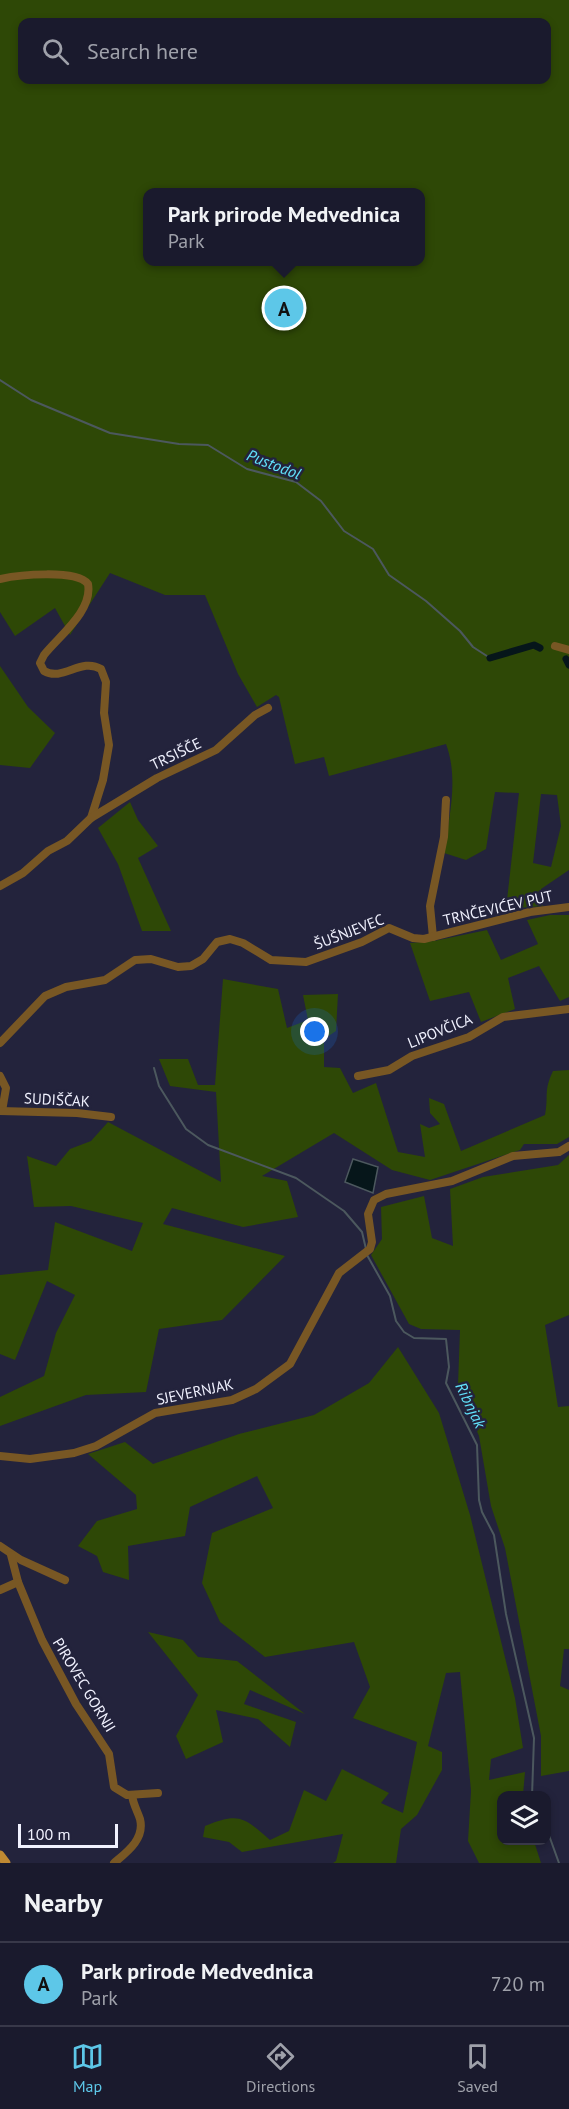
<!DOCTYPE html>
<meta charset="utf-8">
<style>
body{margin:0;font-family:"PT Sans",sans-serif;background:#232335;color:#f1f3f6}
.controls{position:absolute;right:18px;bottom:18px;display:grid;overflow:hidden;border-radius:12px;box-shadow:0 3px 9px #0003}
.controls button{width:54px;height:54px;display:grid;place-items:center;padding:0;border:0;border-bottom:2px solid #383849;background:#1a1a2d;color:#f1f3f6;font:30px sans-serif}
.scale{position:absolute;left:18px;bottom:15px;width:100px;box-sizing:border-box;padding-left:6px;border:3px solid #f0f1fe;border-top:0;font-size:16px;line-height:21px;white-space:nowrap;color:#f0f1fe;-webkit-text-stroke:4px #23233c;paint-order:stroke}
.you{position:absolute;left:315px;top:1032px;width:21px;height:21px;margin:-15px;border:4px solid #fff;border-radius:50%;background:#1a73e8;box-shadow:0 0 0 9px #1a73e833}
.badge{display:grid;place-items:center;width:39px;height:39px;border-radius:50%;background:#5dc7e8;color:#111;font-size:20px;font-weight:700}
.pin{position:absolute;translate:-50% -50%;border:3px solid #fff;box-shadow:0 2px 6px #0006}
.popup{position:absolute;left:143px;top:188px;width:282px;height:78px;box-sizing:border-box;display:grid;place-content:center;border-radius:12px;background:#1a1a2d;filter:drop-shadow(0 2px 4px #0005);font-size:20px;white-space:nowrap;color:#9fa1aa}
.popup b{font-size:22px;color:#f1f3f6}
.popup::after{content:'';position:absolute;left:50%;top:100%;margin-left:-12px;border:12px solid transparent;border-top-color:#1a1a2d}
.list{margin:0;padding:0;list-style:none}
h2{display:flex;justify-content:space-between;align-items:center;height:78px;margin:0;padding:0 24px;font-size:26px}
h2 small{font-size:20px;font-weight:400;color:#9fa1aa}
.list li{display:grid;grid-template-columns:39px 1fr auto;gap:18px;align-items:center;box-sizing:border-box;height:84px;padding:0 24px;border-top:2px solid #383849}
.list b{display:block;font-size:22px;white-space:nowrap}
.list p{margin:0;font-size:20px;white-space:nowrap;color:#9fa1aa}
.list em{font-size:20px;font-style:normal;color:#9fa1aa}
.icon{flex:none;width:33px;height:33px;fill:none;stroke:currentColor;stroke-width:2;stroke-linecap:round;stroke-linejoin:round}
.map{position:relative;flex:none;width:569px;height:1863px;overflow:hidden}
.search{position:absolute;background:#1a1a2d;box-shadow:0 3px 9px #0003;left:18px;right:18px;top:18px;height:66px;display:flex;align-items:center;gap:15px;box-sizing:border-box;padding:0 21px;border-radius:12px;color:#9fa1aa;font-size:22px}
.sheet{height:162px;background:#1a1a2d}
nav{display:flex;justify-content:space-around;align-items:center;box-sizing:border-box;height:84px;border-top:2px solid #383849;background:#1a1a2d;font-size:16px;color:#9fa1aa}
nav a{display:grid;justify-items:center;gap:3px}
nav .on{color:#5dc7e8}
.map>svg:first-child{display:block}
.green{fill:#2e4806;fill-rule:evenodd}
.water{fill:#06161a;stroke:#4c585e;stroke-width:1.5}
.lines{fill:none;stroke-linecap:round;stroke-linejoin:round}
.stream{stroke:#4c585e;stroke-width:2}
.canal{stroke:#06161a;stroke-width:7}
.minor{stroke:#785724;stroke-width:8}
.major{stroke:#bf8932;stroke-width:9}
.labels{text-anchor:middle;stroke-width:5;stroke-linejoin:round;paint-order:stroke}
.street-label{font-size:15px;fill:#f0f1fe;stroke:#23233c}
.water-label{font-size:16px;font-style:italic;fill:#62e3fc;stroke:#23233c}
</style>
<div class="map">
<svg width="569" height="1863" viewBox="0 0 569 1863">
<rect width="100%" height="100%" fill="#23233c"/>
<g class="green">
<path d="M 0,0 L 569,0 L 569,870 L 541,889 L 543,906 L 506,909 L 519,793 L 495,792 L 486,849 L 466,860 L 444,853 C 449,817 459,779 446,744 L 329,776 L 324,757 L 295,764 L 279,697 L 276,695 L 257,707 L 238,674 L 205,595 L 165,595 L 110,573 L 70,635 L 55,608 L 15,636 L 0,612 ZM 22,22 L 546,22 L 546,80 L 22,80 ZM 148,192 L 421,192 L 421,262 L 148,262 ZM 541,794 L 557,795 L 561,826 L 551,867 L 533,863 Z"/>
<path d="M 0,666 L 28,707 L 55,733 L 30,768 L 0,765 Z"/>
<path d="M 130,802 L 138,820 L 158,846 L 138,858 L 171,931 L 142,931 L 118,864 L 98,828 Z"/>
<path d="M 550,915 L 569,915 L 569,997 L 560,1001 L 539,966 L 508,978 L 515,1009 L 481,1022 L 469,992 L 430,1001 L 410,943 L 434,941 L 487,930 L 501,960 L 538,944 L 527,920 Z"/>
<path d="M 223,979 L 278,989 L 287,1028 L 308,1020 L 303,995 L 338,994 L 336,1031 L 324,1039 L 324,1067 L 340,1068 L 353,1093 L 376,1083 L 398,1152 L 425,1157 L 420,1124 L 429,1128 L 440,1124 L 430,1113 L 429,1098 L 444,1104 L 461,1151 L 545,1115 C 549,1095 543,1092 553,1071 L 569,1070 L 569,1137 L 557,1144 L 524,1144 L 520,1150 L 430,1180 L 392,1170 L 334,1133 L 262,1176 L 287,1181 L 298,1217 L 243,1227 L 172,1208 L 163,1224 L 285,1256 L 222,1320 L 159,1329 L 146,1392 L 86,1395 L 0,1426 L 0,1397 L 44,1376 L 56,1333 L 75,1295 L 47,1281 L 15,1360 L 0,1354 L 0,1275 L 48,1270 L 55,1222 L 132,1251 L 143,1223 L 71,1206 L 34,1207 L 27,1156 L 56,1166 L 70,1149 L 91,1141 L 108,1122 L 221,1182 L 216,1092 L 170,1086 L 159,1059 L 188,1059 L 198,1085 L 215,1085 Z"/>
<path d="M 569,1155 L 569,1315 L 545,1325 L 558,1407 L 569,1406 L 569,1649 L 564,1649 L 560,1686 L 569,1690 L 569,1771 L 541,1776 L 541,1736 L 505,1548 L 491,1506 L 479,1436 L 458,1385 L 460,1330 L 421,1329 L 409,1324 L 371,1255 L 382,1239 L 381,1207 L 424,1196 L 432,1238 L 453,1246 L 450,1189 L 483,1177 L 558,1165 Z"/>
<path d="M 398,1347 L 439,1413 L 470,1515 L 515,1698 L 523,1748 L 491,1759 L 489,1780 L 525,1772 L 523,1795 L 502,1796 L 502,1840 L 534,1841 L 541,1863 L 479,1863 L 468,1841 L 471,1791 L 460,1672 L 446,1673 L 428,1746 L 442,1752 L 442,1770 L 417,1815 L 401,1829 L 396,1863 L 333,1863 L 336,1861 L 343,1834 L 242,1852 L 229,1842 L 203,1837 L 205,1826 C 239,1812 244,1817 270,1840 L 289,1831 L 304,1790 L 326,1801 L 342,1769 L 389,1793 L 381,1803 L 403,1813 L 417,1742 L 353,1718 L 370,1687 L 354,1642 L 265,1657 L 220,1622 L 202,1583 L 212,1533 L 273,1508 L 257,1476 L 190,1507 L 185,1536 L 128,1546 L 129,1580 L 103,1572 L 97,1556 L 78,1546 L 97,1521 L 137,1509 L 136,1495 L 88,1454 L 125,1442 L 153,1464 L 239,1434 L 314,1415 L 369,1383 Z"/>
<path d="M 148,1632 L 183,1640 L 198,1657 L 237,1661 L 305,1714 L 250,1690 L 244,1704 L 296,1722 L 290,1747 L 258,1719 L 216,1710 L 223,1742 L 186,1759 L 176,1736 L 198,1695 Z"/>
</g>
<path class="water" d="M 353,1159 L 378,1167 L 373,1193 L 345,1182 Z"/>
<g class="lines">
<g class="stream">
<path d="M 0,380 L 31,400 L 110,433 L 179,444 L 208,445 L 247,469 L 296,482 L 321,501 L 344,531 L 373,549 L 389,575 L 426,601 L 460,631 L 473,647 L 490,658"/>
<path d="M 154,1068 L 159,1086 L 186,1129 L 208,1145 L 296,1178 L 344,1211 L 362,1232 L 366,1249"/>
<path d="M 367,1255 L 390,1296 L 396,1321 L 404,1332 L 414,1338 L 446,1339 L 449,1367 L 446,1383 L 477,1445 L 479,1500 L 482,1512 L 494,1535 L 506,1614 L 534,1738 L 532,1796"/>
<path d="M 546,1827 L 559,1863"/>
</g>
<g class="canal">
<path d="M 490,658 L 534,645 L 540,648"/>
<path d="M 566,659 L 569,665"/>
</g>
<g class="minor">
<path d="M 0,579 C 18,575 76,569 88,584 C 93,611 59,636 44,655 L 40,663 L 44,671 C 63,682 81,657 101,669 L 106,682 L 104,713 L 109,745 L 103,780 L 91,818 L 67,841 L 48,851 L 23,873 L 0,886"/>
<path d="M 555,646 L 569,650"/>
<path d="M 91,818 L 157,778 L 216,750 L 255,715 L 268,708"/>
<path d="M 433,937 L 430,906 L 444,837 L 446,800"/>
<path d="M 0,1043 L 45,996 L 66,987 L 105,980 L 135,960 L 151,959 L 178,967 L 191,966 L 203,959 L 217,942 L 230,939 L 243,943 L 271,960 L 306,962 L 362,942 L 389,928 L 413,938 L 424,939 L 530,912 L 569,907"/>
<path d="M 0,1076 L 6,1088 L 2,1111"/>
<path d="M 358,1076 L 389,1070 L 412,1056 L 469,1037 L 503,1017 L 569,1009"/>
<path d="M 0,1111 L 77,1113 L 111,1117"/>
<path d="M 0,1456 L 30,1459 L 74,1453 L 96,1446 L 155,1413 L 232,1400 L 256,1389 L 290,1364 L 339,1273 L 370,1249 L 372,1242 L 368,1214 L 374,1200 L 386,1194 L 452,1181 L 513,1156 L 559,1152 L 569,1146"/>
<path d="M 0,1546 L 21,1560 L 65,1580"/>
<path d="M 11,1555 L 18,1582 L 42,1640 L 76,1704 L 109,1754 L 114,1787 L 127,1795 L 158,1793"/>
<path d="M 0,1590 L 18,1582"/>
<path d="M 114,1863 C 127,1852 145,1839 140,1819 C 137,1810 133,1804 132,1795"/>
</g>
<path class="major" d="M 0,1855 L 6,1863"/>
</g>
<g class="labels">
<g class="street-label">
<text transform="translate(176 754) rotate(-26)" y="5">TRSIŠČE</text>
<text transform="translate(498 908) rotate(-13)" y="5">TRNČEVIĆEV PUT</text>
<text transform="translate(349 932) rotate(-21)" y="5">ŠUŠNJEVEC</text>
<text transform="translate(440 1031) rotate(-22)" y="5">LIPOVČICA</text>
<text transform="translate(57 1100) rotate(3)" y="5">SUDIŠČAK</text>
<text transform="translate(195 1392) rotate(-12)" y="5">SJEVERNJAK</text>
<text transform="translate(84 1685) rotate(59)" y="5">PIROVEC GORNJI</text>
</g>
<g class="water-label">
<text transform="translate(274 464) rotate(21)" y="6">Pustodol</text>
<text transform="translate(471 1405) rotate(64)" y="6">Ribnjak</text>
</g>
</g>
</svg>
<div class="controls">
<button><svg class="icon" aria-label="layers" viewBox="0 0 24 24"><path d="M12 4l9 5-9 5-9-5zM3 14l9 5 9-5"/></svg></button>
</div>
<div class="scale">100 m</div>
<div class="you"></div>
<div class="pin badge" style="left:284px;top:308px">A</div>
<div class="popup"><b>Park prirode Medvednica</b>Park</div>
<div class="search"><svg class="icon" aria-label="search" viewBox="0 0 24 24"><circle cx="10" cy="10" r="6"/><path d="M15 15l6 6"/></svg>Search here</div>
</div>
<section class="sheet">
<h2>Nearby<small></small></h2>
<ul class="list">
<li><span class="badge">A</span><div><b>Park prirode Medvednica</b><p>Park</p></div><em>720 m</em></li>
</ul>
</section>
<nav>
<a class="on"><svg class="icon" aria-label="map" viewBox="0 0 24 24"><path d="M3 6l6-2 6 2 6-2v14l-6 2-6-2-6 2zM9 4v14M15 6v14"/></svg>Map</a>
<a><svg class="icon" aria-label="directions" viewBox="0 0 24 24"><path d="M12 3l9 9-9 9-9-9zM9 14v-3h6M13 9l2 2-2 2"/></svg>Directions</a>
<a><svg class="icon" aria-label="saved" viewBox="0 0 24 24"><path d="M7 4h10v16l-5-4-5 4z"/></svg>Saved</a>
</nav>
